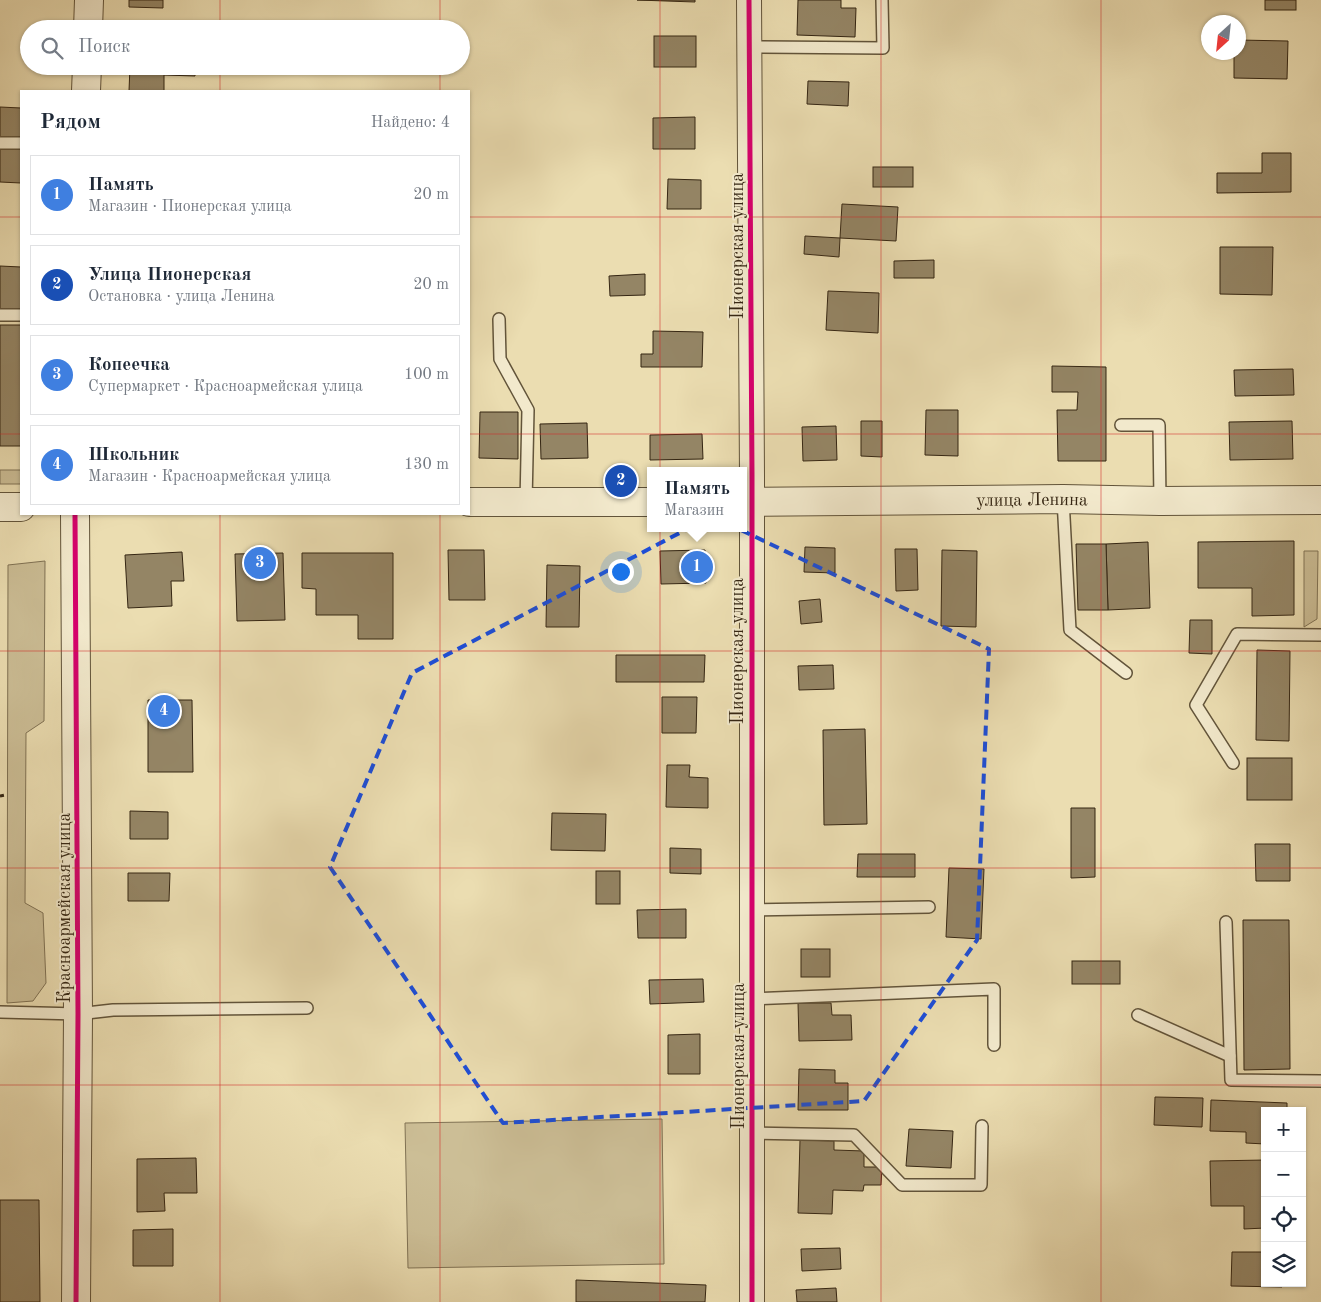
<!DOCTYPE html>
<html lang="ru">
<meta charset="utf-8">
<style>
body{margin:0;font-family:"Old Standard TT",serif;background:#f6f6f7;color:#1f2937}
.controls{position:absolute;right:15px;bottom:15px;display:grid;overflow:hidden;border-radius:0px;box-shadow:0 1px 4px #0004}
.controls button{width:45px;height:45px;display:grid;place-items:center;padding:0;border:0;border-bottom:1px solid #e0e1e3;background:#fff;color:#1f2937;font:25px sans-serif}
.compass{position:absolute;left:1201px;top:15px;width:45px;height:45px;border-radius:50%;background:#fff;box-shadow:0 1px 4px #0004;rotate:207deg}
.you{position:absolute;left:620px;top:571px;width:18px;height:18px;margin:-12px;border:4px solid #fff;border-radius:50%;background:#1a73e8;box-shadow:0 0 0 8px #1a73e833}
.badge{display:grid;place-items:center;width:32px;height:32px;border-radius:50%;background:#0b8043;color:#fff;font-size:16px;font-weight:700}
.pin{position:absolute;translate:-50% -50%;border:2px solid #fff;box-shadow:0 1px 5px #0006}
.popup{position:absolute;left:647px;top:467px;width:100px;height:65px;box-sizing:border-box;display:grid;place-content:center;border-radius:0px;background:#fff;filter:drop-shadow(0 1px 4px #0005);font-size:16px;white-space:nowrap;color:#747a83}
.popup b{font-size:19px;color:#1f2937}
.popup::after{content:'';position:absolute;left:50%;top:100%;margin-left:-10px;border:10px solid transparent;border-top-color:#fff}
.list{margin:0;padding:0;list-style:none}
h2{display:flex;justify-content:space-between;align-items:center;height:65px;margin:0;padding:0 20px;font-size:21px}
h2 small{font-size:16px;font-weight:400;color:#747a83}
.list li{display:grid;grid-template-columns:32px 1fr auto;gap:15px;align-items:center;box-sizing:border-box;height:80px;margin:0 10px 10px;padding:0 10px;border:1px solid #e0e1e3;border-radius:0px}
.list b{display:block;font-size:19px;white-space:nowrap}
.list p{margin:0;font-size:16px;white-space:nowrap;color:#747a83}
.list em{font-size:16px;font-style:normal;color:#747a83}
.icon{flex:none;width:28px;height:28px;fill:none;stroke:currentColor;stroke-width:2;stroke-linecap:round;stroke-linejoin:round}
.map{position:relative;flex:none;width:1321px;height:1302px;overflow:hidden}
.search{position:absolute;background:#fff;box-shadow:0 1px 4px #0004;left:20px;top:20px;width:450px;height:55px;display:flex;align-items:center;gap:12px;box-sizing:border-box;padding:0 18px;border-radius:28px;color:#747a83;font-size:19px}
.panel{position:absolute;background:#fff;box-shadow:0 1px 4px #0004;left:20px;top:90px;width:450px;height:425px;border-radius:0px}
.map>svg:first-child{display:block}
.green{fill:#ccbe96;stroke:#807254}
.building{fill:#948565;stroke:#352613}
.lines{fill:none;stroke-linecap:round;stroke-linejoin:round}
.service-casing{stroke:#62543a;stroke-width:14}
.minor-casing{stroke:#62543a;stroke-width:26}
.tertiary-casing{stroke:#62543a;stroke-width:30}
.path{stroke:#352613;stroke-width:3;stroke-dasharray:4 2.5;stroke-linecap:butt}
.service{stroke:#f2e9cc;stroke-width:11}
.minor{stroke:#f2e9cc;stroke-width:24}
.tertiary{stroke:#f2e9cc;stroke-width:28}
.cycleway-casing{stroke:#f2e9cc;stroke-width:8}
.cycleway{stroke:#d6006c;stroke-width:5}
.marked{fill:none;stroke:#1d4ed8;stroke-width:4;stroke-dasharray:10 6;stroke-linejoin:round}
.grid{fill:none;stroke:#d62828;stroke-width:1;stroke-opacity:0.55}
.labels{text-anchor:middle;stroke-width:4;stroke-linejoin:round;paint-order:stroke}
.street-label{font-size:18px;fill:#352613;stroke:#f2e9cc}
</style>
<div class="map">
<svg width="1321" height="1302" viewBox="0 0 1321 1302">
<rect width="100%" height="100%" fill="#ebddb1"/>
<filter id="stains"><feTurbulence type="fractalNoise" baseFrequency=".004" numOctaves="4"/><feColorMatrix values="0 0 0 0 .2 0 0 0 0 .09 0 0 0 0 .02 0 0 0 .5 -.17"/></filter>
<radialGradient id="worn" r=".72"><stop offset=".6" stop-color="#630" stop-opacity="0"/><stop offset="1" stop-color="#630" stop-opacity=".3"/></radialGradient>
<g class="green">
<rect x="0" y="470" width="21" height="14"/>
<path d="M 1304,551 L 1318,551 L 1317,619 L 1304,627 Z"/>
<path d="M 45,561 L 44,721 L 26,733 L 25,903 L 43,913 L 46,983 L 33,1001 L 7,1003 L 8,565 Z"/>
<path d="M 662,1119 L 664,1264 L 408,1268 L 405,1123 Z"/>
</g>
<g class="building">
<path d="M 129,0 L 163,0 L 163,8 L 129,7 Z"/>
<path d="M 637,0 L 695,0 L 695,2 Z"/>
<path d="M 798,0 L 841,0 L 841,8 L 856,8 L 855,37 L 797,35 Z"/>
<rect x="1265" y="0" width="31" height="10"/>
<rect x="654" y="36" width="42" height="31"/>
<path d="M 1238,40 L 1288,41 L 1287,79 L 1234,78 L 1234,52 L 1238,52 Z"/>
<path d="M 130,66 L 195,66 L 195,76 L 164,75 L 164,91 L 129,91 Z"/>
<path d="M 246,66 L 292,66 L 292,73 L 246,72 Z"/>
<path d="M 808,81 L 849,82 L 848,106 L 807,104 Z"/>
<path d="M 0,107 L 21,108 L 21,138 L 0,137 Z"/>
<path d="M 695,117 L 695,149 L 653,149 L 653,118 Z"/>
<path d="M 0,146 L 21,146 L 21,183 L 0,182 Z"/>
<path d="M 1262,153 L 1291,153 L 1291,192 L 1217,193 L 1217,173 L 1262,173 Z"/>
<rect x="873" y="167" width="40" height="20"/>
<path d="M 668,179 L 701,180 L 701,209 L 667,209 Z"/>
<path d="M 842,204 L 898,207 L 896,241 L 840,238 Z"/>
<path d="M 805,236 L 840,238 L 839,257 L 804,254 Z"/>
<path d="M 1220,247 L 1273,247 L 1272,295 L 1220,294 Z"/>
<path d="M 934,260 L 934,278 L 894,278 L 894,261 Z"/>
<path d="M 0,266 L 21,267 L 21,309 L 0,309 Z"/>
<path d="M 645,274 L 645,295 L 610,296 L 609,276 Z"/>
<path d="M 828,291 L 879,293 L 878,333 L 826,330 Z"/>
<rect x="0" y="325" width="21" height="121"/>
<path d="M 653,331 L 703,332 L 702,367 L 641,367 L 641,354 L 653,354 Z"/>
<path d="M 1052,366 L 1106,367 L 1106,461 L 1058,461 L 1057,410 L 1077,410 L 1078,392 L 1052,392 Z"/>
<path d="M 1293,369 L 1294,395 L 1235,396 L 1234,370 Z"/>
<path d="M 926,410 L 958,410 L 958,456 L 925,455 Z"/>
<path d="M 480,412 L 518,412 L 518,459 L 479,458 Z"/>
<path d="M 861,421 L 882,421 L 882,457 L 861,456 Z"/>
<path d="M 1292,421 L 1293,459 L 1230,460 L 1229,422 Z"/>
<path d="M 587,423 L 588,458 L 541,459 L 540,424 Z"/>
<path d="M 836,426 L 837,460 L 803,461 L 802,427 Z"/>
<path d="M 702,434 L 703,459 L 650,460 L 650,435 Z"/>
<path d="M 1294,541 L 1294,615 L 1252,616 L 1252,588 L 1198,588 L 1198,542 Z"/>
<path d="M 1148,542 L 1150,608 L 1108,610 L 1106,544 Z"/>
<path d="M 1076,544 L 1106,544 L 1108,610 L 1078,610 Z"/>
<path d="M 805,547 L 835,548 L 835,573 L 804,572 Z"/>
<path d="M 895,549 L 917,549 L 918,590 L 896,591 Z"/>
<path d="M 448,550 L 484,550 L 485,600 L 449,600 Z"/>
<path d="M 705,550 L 706,583 L 661,584 L 660,551 Z"/>
<path d="M 942,550 L 977,551 L 976,627 L 941,626 Z"/>
<path d="M 182,552 L 184,581 L 171,581 L 172,606 L 128,608 L 125,555 Z"/>
<path d="M 283,553 L 285,620 L 237,621 L 235,554 Z"/>
<path d="M 302,553 L 393,553 L 393,639 L 358,639 L 358,615 L 316,615 L 316,589 L 302,588 Z"/>
<path d="M 547,565 L 580,566 L 579,627 L 546,627 Z"/>
<path d="M 820,599 L 822,622 L 801,624 L 799,601 Z"/>
<path d="M 1190,620 L 1212,620 L 1212,654 L 1189,653 Z"/>
<path d="M 1257,650 L 1290,651 L 1289,741 L 1256,740 Z"/>
<path d="M 616,655 L 705,655 L 704,682 L 616,682 Z"/>
<path d="M 833,665 L 834,689 L 799,690 L 798,666 Z"/>
<path d="M 662,697 L 697,697 L 696,733 L 662,733 Z"/>
<path d="M 148,700 L 192,700 L 193,772 L 148,772 Z"/>
<path d="M 865,729 L 867,824 L 824,825 L 823,730 Z"/>
<rect x="1247" y="758" width="45" height="42"/>
<path d="M 667,765 L 690,765 L 689,777 L 708,778 L 708,808 L 666,807 Z"/>
<path d="M 1071,808 L 1095,808 L 1095,877 L 1071,878 Z"/>
<path d="M 130,811 L 168,812 L 168,839 L 130,839 Z"/>
<path d="M 552,813 L 606,814 L 605,851 L 551,850 Z"/>
<path d="M 1255,844 L 1290,844 L 1290,881 L 1256,881 Z"/>
<path d="M 670,848 L 701,849 L 701,874 L 670,873 Z"/>
<path d="M 858,854 L 915,854 L 915,877 L 857,877 Z"/>
<path d="M 949,868 L 984,869 L 981,939 L 946,937 Z"/>
<rect x="596" y="871" width="24" height="33"/>
<path d="M 128,873 L 170,873 L 169,901 L 128,901 Z"/>
<path d="M 686,909 L 686,938 L 638,938 L 637,910 Z"/>
<path d="M 1243,920 L 1289,920 L 1290,1069 L 1244,1070 Z"/>
<rect x="801" y="949" width="29" height="28"/>
<rect x="1072" y="961" width="48" height="23"/>
<path d="M 703,979 L 704,1002 L 650,1004 L 649,980 Z"/>
<path d="M 798,1003 L 831,1003 L 832,1015 L 851,1015 L 852,1040 L 799,1041 Z"/>
<path d="M 700,1034 L 700,1074 L 668,1074 L 668,1035 Z"/>
<path d="M 799,1069 L 835,1070 L 835,1083 L 848,1083 L 848,1110 L 798,1110 Z"/>
<path d="M 1155,1097 L 1203,1098 L 1202,1127 L 1154,1125 Z"/>
<path d="M 1211,1100 L 1287,1103 L 1287,1111 L 1265,1111 L 1265,1144 L 1246,1143 L 1246,1132 L 1210,1131 Z"/>
<path d="M 909,1129 L 953,1131 L 951,1168 L 906,1166 Z"/>
<path d="M 800,1140 L 834,1141 L 834,1150 L 864,1151 L 864,1167 L 882,1167 L 881,1185 L 864,1185 L 863,1191 L 833,1190 L 832,1214 L 798,1213 Z"/>
<path d="M 196,1158 L 197,1193 L 164,1193 L 165,1211 L 137,1212 L 137,1159 Z"/>
<path d="M 1265,1160 L 1265,1228 L 1244,1229 L 1244,1206 L 1211,1206 L 1210,1161 Z"/>
<path d="M 0,1200 L 39,1200 L 40,1302 L 0,1302 Z"/>
<path d="M 173,1229 L 173,1266 L 133,1266 L 133,1230 Z"/>
<path d="M 840,1248 L 841,1269 L 802,1271 L 801,1249 Z"/>
<path d="M 1232,1252 L 1265,1252 L 1265,1283 L 1283,1283 L 1282,1287 L 1231,1286 Z"/>
<path d="M 576,1280 L 706,1285 L 705,1302 L 576,1302 Z"/>
<path d="M 836,1288 L 837,1302 L 797,1302 L 796,1290 Z"/>
</g>
<g class="lines">
<defs>
<g id="service">
<path d="M 749,47 L 883,48 L 882,0"/>
<path d="M 0,143 L 21,143"/>
<path d="M 0,315 L 21,315"/>
<path d="M 499,319 L 500,359 L 528,410 L 526,502"/>
<path d="M 1121,425 L 1159,425 L 1160,501"/>
<path d="M 1063,499 L 1070,630 L 1126,673"/>
<path d="M 1233,763 L 1196,705 L 1237,634 L 1321,635"/>
<path d="M 752,910 L 929,907"/>
<path d="M 1226,922 L 1231,1080 L 1321,1081"/>
<path d="M 752,999 L 994,989 L 994,1045"/>
<path d="M 0,1012 L 78,1014 L 113,1010 L 307,1008"/>
<path d="M 1138,1015 L 1230,1056"/>
<path d="M 752,1133 L 854,1135 L 902,1185 L 981,1185 L 982,1126"/>
</g>
<path id="minor" d="M 749,0 L 752,475 L 752,1302"/>
<g id="tertiary">
<path d="M 88,29 L 89,0"/>
<path d="M 86,91 L 87,66"/>
<path d="M 469,502 L 651,502"/>
<path id="s1" d="M 743,502 L 1063,499 L 1160,501 L 1321,500"/>
<path d="M 0,507 L 21,507"/>
<path d="M 75,514 L 78,1014 L 76,1302"/>
</g>
</defs>
<use href="#service" class="service-casing"/>
<use href="#minor" class="minor-casing"/>
<use href="#tertiary" class="tertiary-casing"/>
<path class="path" d="M 0,796 L 5,795"/>
<use href="#service" class="service"/>
<use href="#minor" class="minor"/>
<use href="#tertiary" class="tertiary"/>
<defs>
<g id="cycleway">
<path d="M 749,0 L 752,475 L 752,1302"/>
<path d="M 75,514 L 78,1014 L 76,1302"/>
</g>
</defs>
<use href="#cycleway" class="cycleway-casing"/>
<use href="#cycleway" class="cycleway"/>
</g>
<path class="marked" d="M 712,516 L 989,649 L 977,940 L 864,1101 L 503,1123 L 330,867 L 412,673 Z"/>
<path class="grid" d="M 220,0 L 220,29M 440,0 L 440,29M 660,0 L 660,1302M 881,0 L 881,1302M 1101,0 L 1101,1302M 220,66 L 220,91M 440,66 L 440,91M 0,217 L 21,217M 469,217 L 1321,217M 0,434 L 21,434M 469,434 L 1321,434M 220,514 L 220,1302M 440,514 L 440,1302M 0,651 L 1321,651M 0,868 L 1321,868M 0,1085 L 1321,1085"/>
<g class="labels">
<g class="street-label">
<text transform="translate(737 246) rotate(-90)" y="6">Пионерская улица</text>
<text dy="6" stroke="none"><textPath href="#s1" startOffset="289">улица Ленина</textPath></text>
<text transform="translate(737 651) rotate(-90)" y="6">Пионерская улица</text>
<text transform="translate(64 908) rotate(-90)" y="6">Красноармейская улица</text>
<text transform="translate(738 1056) rotate(-90)" y="6">Пионерская улица</text>
</g>
</g>
<rect width="100%" height="100%" filter="url(#stains)"/>
<rect width="100%" height="100%" fill="url(#worn)"/>
</svg>
<div class="controls">
<button>+</button>
<button>−</button>
<button><svg class="icon" aria-label="locate" viewBox="0 0 24 24"><circle cx="12" cy="12" r="6"/><path d="M12 2v4M12 18v4M2 12h4M18 12h4"/></svg></button>
<button><svg class="icon" aria-label="layers" viewBox="0 0 24 24"><path d="M12 4l9 5-9 5-9-5zM3 14l9 5 9-5"/></svg></button>
</div>
<svg class="compass" viewBox="-18 -18 36 36"><path d="M0-13l5 13h-10z" fill="#e53935"/><path d="M0 13l5-13h-10z" fill="#747a83"/></svg>
<div class="you"></div>
<div class="pin badge" style="left:697px;top:567px;background:#3f7fe0">1</div>
<div class="popup"><b>Память</b>Магазин</div>
<div class="pin badge" style="left:621px;top:481px;background:#1a4fb4">2</div>
<div class="pin badge" style="left:260px;top:563px;background:#3f7fe0">3</div>
<div class="pin badge" style="left:164px;top:711px;background:#3f7fe0">4</div>
<div class="search"><svg class="icon" aria-label="search" viewBox="0 0 24 24"><circle cx="10" cy="10" r="6"/><path d="M15 15l6 6"/></svg>Поиск</div>
<section class="panel">
<h2>Рядом<small>Найдено: 4</small></h2>
<ul class="list">
<li><span class="badge" style="background:#3f7fe0">1</span><div><b>Память</b><p>Магазин · Пионерская улица</p></div><em>20 m</em></li>
<li><span class="badge" style="background:#1a4fb4">2</span><div><b>Улица Пионерская</b><p>Остановка · улица Ленина</p></div><em>20 m</em></li>
<li><span class="badge" style="background:#3f7fe0">3</span><div><b>Копеечка</b><p>Супермаркет · Красноармейская улица</p></div><em>100 m</em></li>
<li><span class="badge" style="background:#3f7fe0">4</span><div><b>Школьник</b><p>Магазин · Красноармейская улица</p></div><em>130 m</em></li>
</ul>
</section>
</div>
